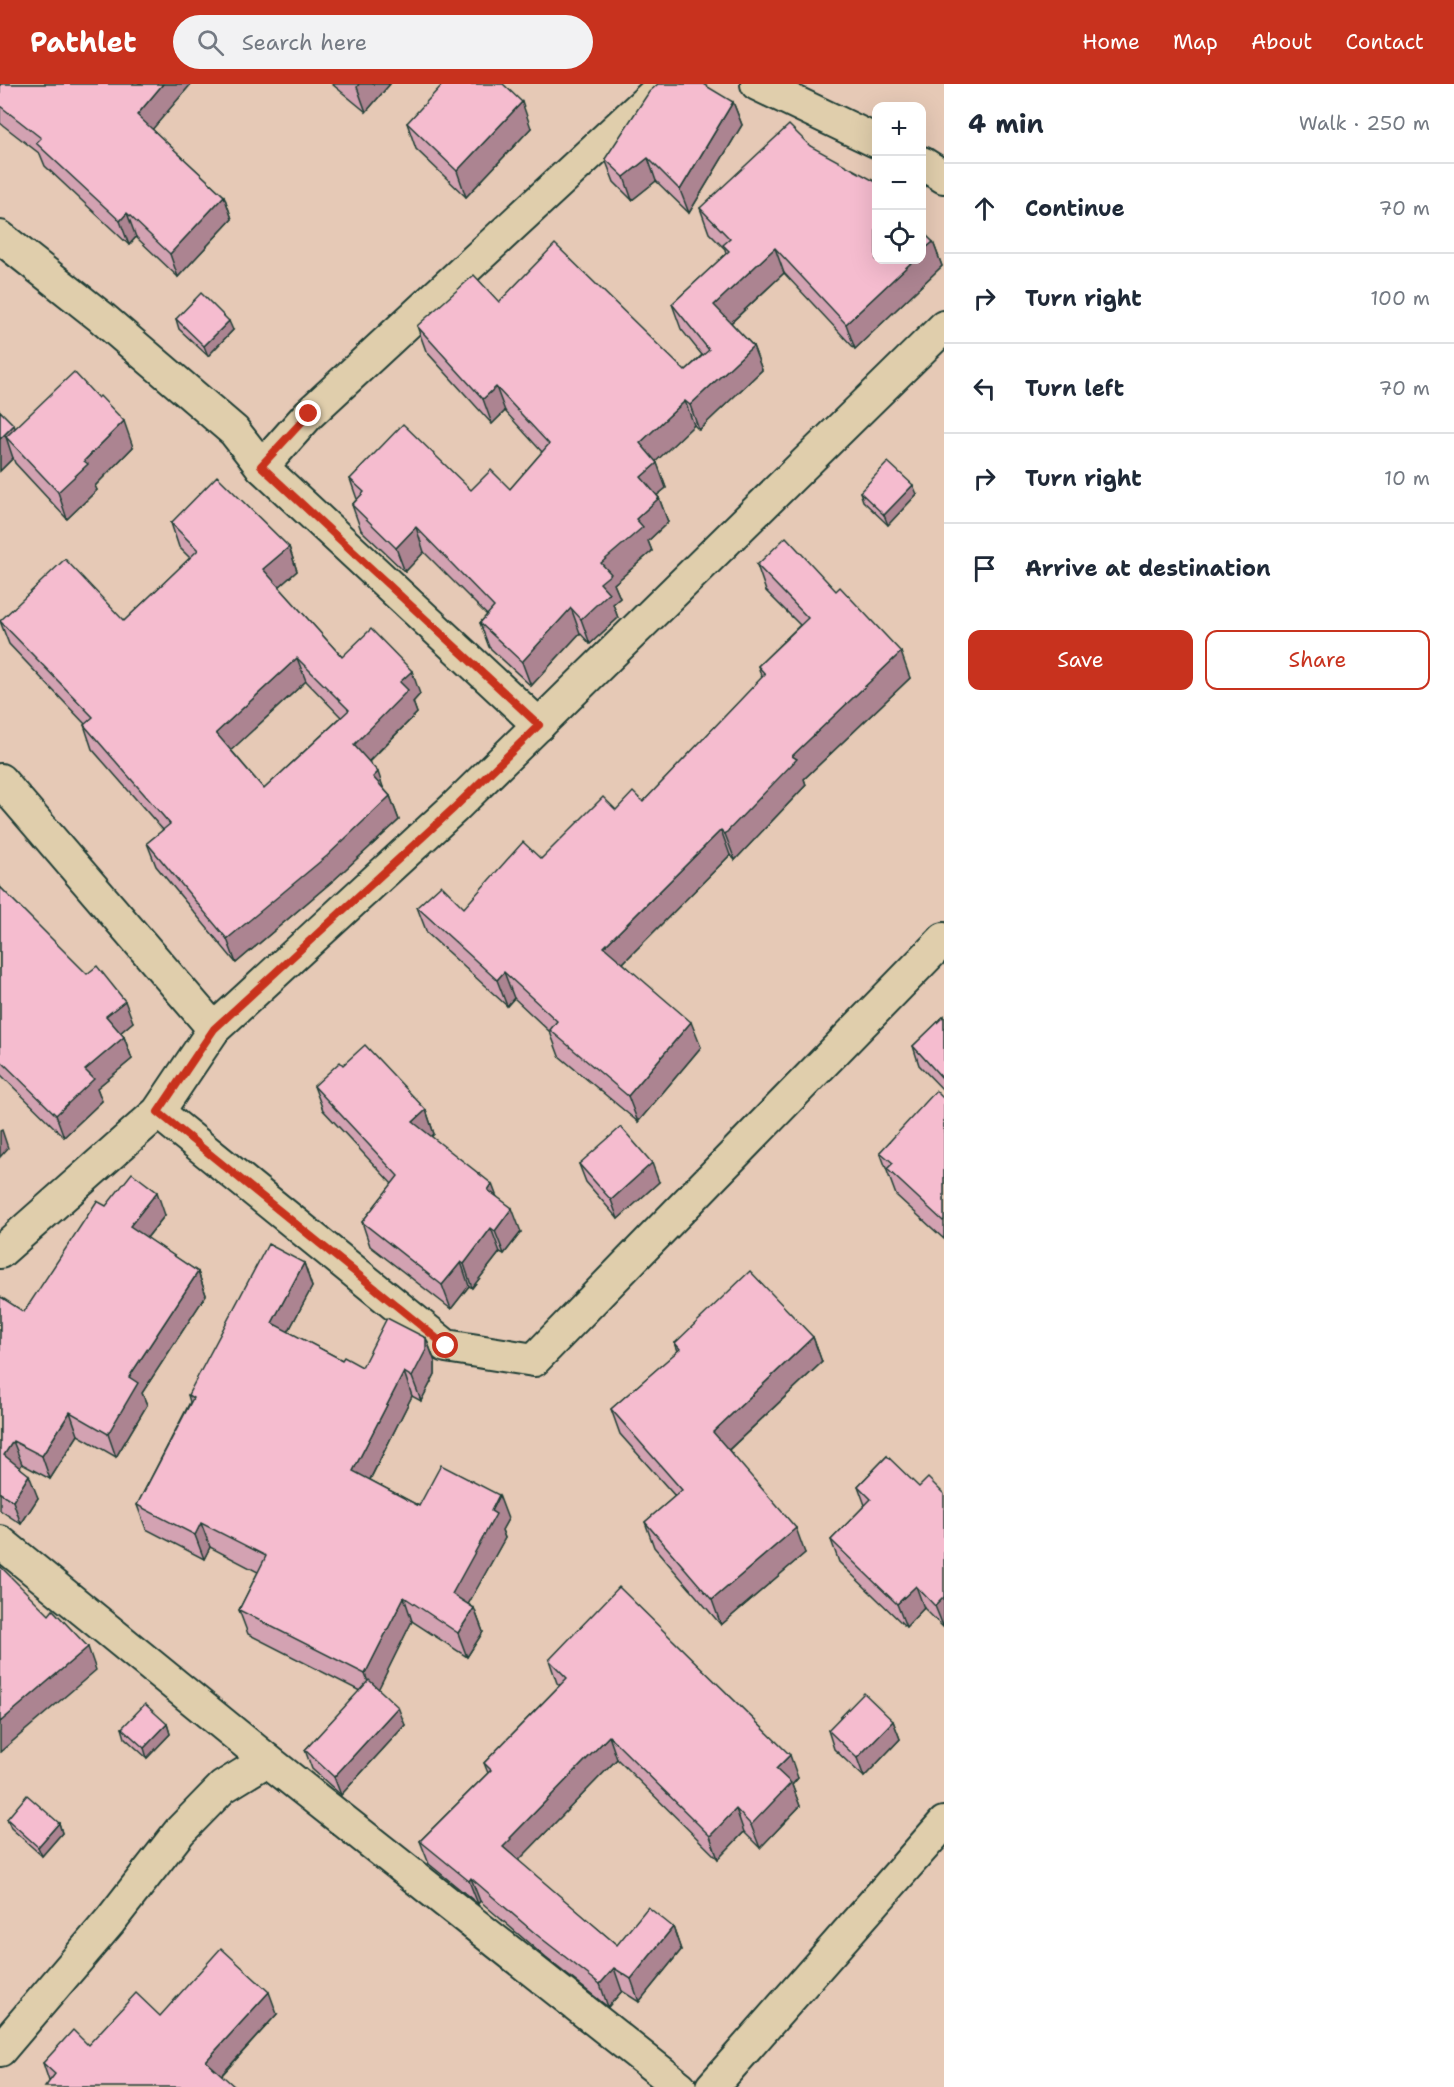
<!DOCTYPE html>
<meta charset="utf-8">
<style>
body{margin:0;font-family:"Shantell Sans",sans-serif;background:#f2f2f3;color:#1f2937}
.controls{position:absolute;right:18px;top:18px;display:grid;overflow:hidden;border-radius:12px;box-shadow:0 6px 24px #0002}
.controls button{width:54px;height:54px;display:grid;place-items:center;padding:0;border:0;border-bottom:2px solid #e0e1e3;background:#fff;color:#1f2937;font:30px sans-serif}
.stop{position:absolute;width:18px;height:18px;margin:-14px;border:4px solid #c8321e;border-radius:50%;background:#fff}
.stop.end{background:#c8321e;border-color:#fff;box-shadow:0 2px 6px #0008}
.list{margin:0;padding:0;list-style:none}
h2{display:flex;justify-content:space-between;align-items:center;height:78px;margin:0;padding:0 24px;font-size:26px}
h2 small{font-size:20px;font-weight:400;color:#747a83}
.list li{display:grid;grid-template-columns:39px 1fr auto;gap:18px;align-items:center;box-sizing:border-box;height:90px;padding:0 24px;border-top:2px solid #e0e1e3}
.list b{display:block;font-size:22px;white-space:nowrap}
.list em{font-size:20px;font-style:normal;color:#747a83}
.actions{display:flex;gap:12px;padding:18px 24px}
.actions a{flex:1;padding:14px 0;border:2px solid #c8321e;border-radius:12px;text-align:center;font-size:21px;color:#c8321e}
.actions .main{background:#c8321e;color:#fff}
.icon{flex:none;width:33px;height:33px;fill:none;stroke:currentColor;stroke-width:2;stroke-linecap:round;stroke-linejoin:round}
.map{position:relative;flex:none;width:944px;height:2003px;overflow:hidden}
header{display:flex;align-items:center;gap:36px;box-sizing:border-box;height:84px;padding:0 30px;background:#c8321e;color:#fff}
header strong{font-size:28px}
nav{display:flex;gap:33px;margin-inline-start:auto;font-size:21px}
.search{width:420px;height:54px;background:#f2f2f3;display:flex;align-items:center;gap:15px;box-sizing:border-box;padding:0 21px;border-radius:33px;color:#747a83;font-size:22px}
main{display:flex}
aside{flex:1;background:#fff}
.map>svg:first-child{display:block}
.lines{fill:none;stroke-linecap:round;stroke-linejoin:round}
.minor-casing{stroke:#1f3d34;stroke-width:36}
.minor{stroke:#e0ceac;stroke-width:32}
.wall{fill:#d3a2b2;stroke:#1f3d34;stroke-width:1.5;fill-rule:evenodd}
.shaded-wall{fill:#ac8491;stroke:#1f3d34;stroke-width:1.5}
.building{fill:#f5bccf;stroke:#1f3d34;stroke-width:1.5;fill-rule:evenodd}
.route{stroke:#c8321e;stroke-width:8}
</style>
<header>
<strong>Pathlet</strong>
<div class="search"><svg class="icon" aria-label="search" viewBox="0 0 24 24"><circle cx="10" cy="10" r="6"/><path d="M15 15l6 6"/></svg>Search here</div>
<nav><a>Home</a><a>Map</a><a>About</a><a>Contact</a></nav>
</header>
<main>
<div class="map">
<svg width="944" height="2003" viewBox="0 0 944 2003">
<rect width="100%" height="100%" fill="#e6c9b6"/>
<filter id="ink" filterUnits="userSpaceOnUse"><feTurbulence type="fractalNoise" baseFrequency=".0167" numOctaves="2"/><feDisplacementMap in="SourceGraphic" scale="12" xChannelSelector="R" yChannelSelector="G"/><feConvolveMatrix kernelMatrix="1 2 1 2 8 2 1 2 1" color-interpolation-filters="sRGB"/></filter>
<g filter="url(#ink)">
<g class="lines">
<defs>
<g id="minor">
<path d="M 757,0 L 876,57"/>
<path d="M 922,79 L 944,93"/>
<path d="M 0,153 L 101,233 L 234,347 L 262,383 L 539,641"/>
<path d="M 262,383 L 309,330 L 665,0"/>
<path d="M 0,696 L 214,945"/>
<path d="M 158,1028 L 446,1262 L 534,1276 L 944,855"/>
<path d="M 0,1168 L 158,1028 L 214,945 L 454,724 L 944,243"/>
<path d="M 0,1458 L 267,1676 L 680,2003"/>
<path d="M 0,1966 L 110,1837 L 180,1747 L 223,1703 L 267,1676"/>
<path d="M 712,2003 L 944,1739"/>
</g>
</defs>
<use href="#minor" class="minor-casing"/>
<use href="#minor" class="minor"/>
</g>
<g class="wall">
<path d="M 0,0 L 191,0 L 152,45 L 224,112 L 232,135 L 178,193 L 136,153 L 129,161 L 45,82 L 40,70 L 0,39 Z"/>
<path d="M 332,0 L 390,0 L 366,28 Z"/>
<path d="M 733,18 L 742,41 L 689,129 L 656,97 L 632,116 L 614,98 L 605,75 Z"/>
<path d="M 407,39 L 531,44 L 466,113 L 416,65 Z"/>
<path d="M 810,62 L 933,158 L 942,182 L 855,265 L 784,189 L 731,239 L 753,262 L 762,286 L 699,346 L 694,341 L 656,377 L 666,404 L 657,411 L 659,414 L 668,438 L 648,457 L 652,467 L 614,500 L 620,514 L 613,520 L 618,534 L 590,560 L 580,549 L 531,602 L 489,563 L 480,539 L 487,531 L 424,468 L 405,488 L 361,446 L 352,421 L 357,415 L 350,395 L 471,406 L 510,405 L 542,368 L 505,327 L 492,340 L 426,267 L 417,242 L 499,218 L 685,287 L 702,271 L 681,245 L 672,220 L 726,170 L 725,165 L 709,149 L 700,124 Z"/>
<path d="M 176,235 L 233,246 L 208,272 L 179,245 Z"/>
<path d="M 0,327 L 15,344 L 133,363 L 95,402 L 97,406 L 67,435 L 15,379 L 13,374 L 0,387 Z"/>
<path d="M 860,408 L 917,410 L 888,441 L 863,417 Z"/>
<path d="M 171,439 L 289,463 L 297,487 L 279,503 L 342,573 L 420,610 L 413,618 L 417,629 L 369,678 L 384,705 L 390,712 L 399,736 L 335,795 L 236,879 L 156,782 L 147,759 L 163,746 L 92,665 L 84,641 L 85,640 L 9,560 L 0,537 L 124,537 L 190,474 L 179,463 ZM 306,597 L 341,633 L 264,705 L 231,666 Z"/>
<path d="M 757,481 L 910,594 L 804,695 L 806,701 L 735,776 L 730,771 L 623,879 L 701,963 L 638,1038 L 559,972 L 550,948 L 514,914 L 507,922 L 427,849 L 417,823 L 464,824 L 541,775 L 616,726 L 643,718 L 762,594 L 758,582 L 800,541 L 766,507 Z"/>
<path d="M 0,803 L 133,938 L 120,949 L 124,953 L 132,975 L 97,1004 L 102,1017 L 64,1053 L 0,990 Z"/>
<path d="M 944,932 L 944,1007 L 919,981 L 913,962 Z"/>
<path d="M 343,981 L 426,1026 L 434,1050 L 431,1053 L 496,1112 L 521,1148 L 504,1170 L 500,1168 L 472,1204 L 469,1202 L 451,1225 L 370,1162 L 362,1138 L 392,1100 L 323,1026 L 314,1002 Z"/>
<path d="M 944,1015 L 944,1155 L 896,1111 L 880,1068 Z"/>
<path d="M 579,1080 L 659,1098 L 618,1135 L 586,1098 Z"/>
<path d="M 106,1122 L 165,1131 L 147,1154 L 198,1188 L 206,1211 L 142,1309 L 147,1321 L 116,1373 L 78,1351 L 50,1395 L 22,1380 L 20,1383 L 38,1414 L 21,1440 L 0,1426 L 0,1215 L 24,1228 Z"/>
<path d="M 304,1179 L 312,1203 L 288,1248 L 342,1276 L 362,1283 L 426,1254 L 435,1278 L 435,1290 L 421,1317 L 412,1312 L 370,1396 L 419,1422 L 508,1435 L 502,1446 L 505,1454 L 468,1520 L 474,1524 L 483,1548 L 467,1573 L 412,1537 L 378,1605 L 405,1641 L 341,1711 L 312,1685 L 305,1666 L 360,1607 L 248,1550 L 239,1526 L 258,1488 L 210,1463 L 204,1475 L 146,1445 L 137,1421 L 190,1318 L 188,1311 Z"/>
<path d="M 813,1253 L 822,1278 L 729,1366 L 805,1469 L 721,1541 L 654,1463 L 645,1438 L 675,1412 L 620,1350 L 611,1325 L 678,1267 L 675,1259 Z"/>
<path d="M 887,1372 L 944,1544 L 924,1524 L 906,1543 L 839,1478 L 831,1456 L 865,1421 L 858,1402 Z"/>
<path d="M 549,1576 L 798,1694 L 792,1701 L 800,1722 L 760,1764 L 744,1748 L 718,1775 L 617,1675 L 519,1776 L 519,1778 L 617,1861 L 673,1843 L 681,1866 L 639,1918 L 622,1907 L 608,1923 L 546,1874 L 480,1817 L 478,1820 L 429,1780 L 420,1757 L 488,1689 L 484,1679 L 560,1601 L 557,1599 Z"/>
<path d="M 893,1637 L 900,1655 L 864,1693 L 834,1665 L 828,1646 Z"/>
<path d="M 167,1640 L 170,1650 L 147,1674 L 125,1654 L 122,1644 Z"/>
<path d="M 7,1735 L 59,1739 L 62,1749 L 42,1772 L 11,1744 Z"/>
<path d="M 277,1930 L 222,1991 L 49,1997 L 43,1979 L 160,1932 Z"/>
</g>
<g class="shaded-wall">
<path d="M 163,0 L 191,0 L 145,54 L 137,31 Z"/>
<path d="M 359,0 L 390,0 L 366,28 L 357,3 Z"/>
<path d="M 522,18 L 531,44 L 466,113 L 457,87 Z"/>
<path d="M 733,18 L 742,41 L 689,129 L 680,106 Z"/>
<path d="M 648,74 L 656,97 L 632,116 L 624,93 Z"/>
<path d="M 224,112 L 232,135 L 178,193 L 170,170 Z"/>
<path d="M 127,129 L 136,153 L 129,161 L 120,137 Z"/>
<path d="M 933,158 L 942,182 L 855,265 L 846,240 L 914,176 L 921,176 L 921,168 Z"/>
<path d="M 775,164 L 784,189 L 723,246 L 714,221 Z"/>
<path d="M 229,237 L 233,246 L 208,272 L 204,262 Z"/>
<path d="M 753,262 L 762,286 L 699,346 L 690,321 Z"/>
<path d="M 496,303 L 505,327 L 492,340 L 483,315 Z"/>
<path d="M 685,317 L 694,341 L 649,384 L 640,359 Z"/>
<path d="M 124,337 L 133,363 L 95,402 L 97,406 L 67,435 L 58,408 L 84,377 Z"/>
<path d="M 14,341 L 23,364 L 6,353 L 13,374 L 0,387 L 0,355 Z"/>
<path d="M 657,379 L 666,404 L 650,417 L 641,393 Z"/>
<path d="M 913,401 L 917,410 L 888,441 L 884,431 Z"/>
<path d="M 659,414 L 668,438 L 648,457 L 652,467 L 614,500 L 620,514 L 613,520 L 618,534 L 590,560 L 581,535 L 600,499 L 601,479 L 636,435 Z"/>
<path d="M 416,443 L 424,468 L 405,488 L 396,464 Z"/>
<path d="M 289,463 L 297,487 L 272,509 L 263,485 Z"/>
<path d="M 571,524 L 580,549 L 531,602 L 522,578 Z"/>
<path d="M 901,568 L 910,594 L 804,695 L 806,701 L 735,776 L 725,750 L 792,672 Z"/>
<path d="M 297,574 L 306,597 L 225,672 L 216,649 Z"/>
<path d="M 412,587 L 420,610 L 413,618 L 417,629 L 362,684 L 354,661 L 400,598 Z"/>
<path d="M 378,688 L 386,712 L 373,693 Z"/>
<path d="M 390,712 L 399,736 L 335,795 L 236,879 L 227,855 Z"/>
<path d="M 721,746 L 730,771 L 613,889 L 604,863 Z"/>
<path d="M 504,888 L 514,914 L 507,922 L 497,896 Z"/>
<path d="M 125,917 L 133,938 L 114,954 L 106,932 Z"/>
<path d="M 691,938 L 701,963 L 638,1038 L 628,1012 Z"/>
<path d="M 124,953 L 132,975 L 97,1004 L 102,1017 L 64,1053 L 56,1031 L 85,986 Z"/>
<path d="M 426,1026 L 434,1050 L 421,1062 L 413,1038 Z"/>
<path d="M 2,1046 L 8,1064 L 0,1073 L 0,1047 Z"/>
<path d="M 652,1079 L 659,1098 L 618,1135 L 611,1116 Z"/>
<path d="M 492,1100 L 501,1124 L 488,1106 Z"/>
<path d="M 157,1108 L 165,1131 L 138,1165 L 130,1142 Z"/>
<path d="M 512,1124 L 521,1148 L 504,1170 L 495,1147 Z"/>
<path d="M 491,1144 L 500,1168 L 472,1204 L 464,1180 Z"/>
<path d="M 461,1178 L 469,1202 L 451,1225 L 442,1201 Z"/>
<path d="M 304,1179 L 312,1203 L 280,1263 L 272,1239 Z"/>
<path d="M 198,1188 L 206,1211 L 142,1309 L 147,1321 L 116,1373 L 108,1350 L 129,1293 Z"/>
<path d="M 813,1253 L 822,1278 L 722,1372 L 713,1348 Z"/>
<path d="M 426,1254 L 435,1278 L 435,1290 L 421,1317 L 412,1293 Z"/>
<path d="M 404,1288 L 412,1312 L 362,1411 L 353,1387 Z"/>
<path d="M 70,1328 L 78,1351 L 50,1395 L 42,1372 Z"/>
<path d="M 13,1357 L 22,1380 L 13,1394 L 4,1371 Z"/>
<path d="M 29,1391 L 38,1414 L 21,1440 L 13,1417 Z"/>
<path d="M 499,1411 L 508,1435 L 502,1446 L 505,1454 L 461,1533 L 452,1510 L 491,1427 Z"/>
<path d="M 201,1439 L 210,1463 L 204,1475 L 195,1451 Z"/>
<path d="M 796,1444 L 805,1469 L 721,1541 L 712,1516 Z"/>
<path d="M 916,1502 L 924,1524 L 906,1543 L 897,1520 Z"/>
<path d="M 404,1513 L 412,1537 L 374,1614 L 365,1590 Z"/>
<path d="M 944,1513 L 944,1544 L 935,1522 Z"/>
<path d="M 474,1524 L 483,1548 L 467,1573 L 458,1549 Z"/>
<path d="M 88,1563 L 96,1586 L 0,1668 L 0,1638 Z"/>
<path d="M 398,1623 L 405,1641 L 341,1711 L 334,1693 Z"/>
<path d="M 893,1637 L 900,1655 L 864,1693 L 857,1674 Z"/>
<path d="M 167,1640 L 170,1650 L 147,1674 L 144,1664 Z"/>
<path d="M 609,1652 L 617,1675 L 519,1776 L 519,1778 L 503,1763 L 510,1754 Z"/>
<path d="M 790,1671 L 798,1694 L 792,1701 L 800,1722 L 760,1764 L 751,1741 L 776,1685 Z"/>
<path d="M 736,1725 L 744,1748 L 718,1775 L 710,1752 Z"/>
<path d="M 59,1739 L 62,1749 L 42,1772 L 38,1763 Z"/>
<path d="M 471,1794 L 480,1817 L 478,1820 L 469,1797 Z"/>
<path d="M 673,1843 L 681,1866 L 639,1918 L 631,1895 Z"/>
<path d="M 614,1884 L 622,1907 L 608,1923 L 600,1900 Z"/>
<path d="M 269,1908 L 277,1930 L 214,1999 L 206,1977 Z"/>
</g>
<g class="building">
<path d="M 0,0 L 163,0 L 137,31 L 224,112 L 170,170 L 127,129 L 120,137 L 36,59 L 41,54 L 0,22 Z"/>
<path d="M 443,0 L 503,0 L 522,18 L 457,87 L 407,39 Z"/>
<path d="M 658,0 L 703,0 L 733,18 L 680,106 L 648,74 L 624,93 L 605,75 L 649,8 Z"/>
<path d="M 789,41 L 810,62 L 876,98 L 876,176 L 914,176 L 846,240 L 775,164 L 714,221 L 753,262 L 690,321 L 685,317 L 640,359 L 657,379 L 641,393 L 659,414 L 636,435 L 643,443 L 601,479 L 611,490 L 600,499 L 609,509 L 581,535 L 571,524 L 522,578 L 480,539 L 494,523 L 416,443 L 396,464 L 352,421 L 364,408 L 350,395 L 403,340 L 471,406 L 491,386 L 510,405 L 549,360 L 496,303 L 483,315 L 417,242 L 474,191 L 499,218 L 555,160 L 685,287 L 709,266 L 672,220 L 729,167 L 723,161 L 730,155 L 700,124 Z"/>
<path d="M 921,146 L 933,158 L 921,168 Z"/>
<path d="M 201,209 L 229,237 L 204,262 L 176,235 Z"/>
<path d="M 74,288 L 98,314 L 100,312 L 124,337 L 84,377 L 88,380 L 58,408 L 6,353 Z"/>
<path d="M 0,327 L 14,341 L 0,355 Z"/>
<path d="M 888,378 L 913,401 L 884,431 L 860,408 Z"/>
<path d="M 217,392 L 289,463 L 263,485 L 342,573 L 371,545 L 412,587 L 400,598 L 408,606 L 354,661 L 378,688 L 373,693 L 390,712 L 327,772 L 227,855 L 147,759 L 170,740 L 84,641 L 93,633 L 0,537 L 65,475 L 124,537 L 198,466 L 171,439 ZM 297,574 L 349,626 L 264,705 L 216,649 Z"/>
<path d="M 786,453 L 836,507 L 840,503 L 901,568 L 792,672 L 797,675 L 725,750 L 721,746 L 604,863 L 691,938 L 628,1012 L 550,946 L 557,937 L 504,888 L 497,896 L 417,823 L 441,801 L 464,824 L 523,758 L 541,775 L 603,713 L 616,726 L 633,708 L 643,718 L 765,590 L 758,582 L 808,534 L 757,481 Z"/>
<path d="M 0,803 L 87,890 L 97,882 L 125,917 L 106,932 L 124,953 L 85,986 L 94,995 L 56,1031 L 0,976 Z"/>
<path d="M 944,932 L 944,996 L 913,962 Z"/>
<path d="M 365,961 L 426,1026 L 413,1038 L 492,1100 L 488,1106 L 512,1124 L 495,1147 L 491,1144 L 464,1180 L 461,1178 L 442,1201 L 362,1138 L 398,1092 L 314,1002 L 340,978 L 343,981 Z"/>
<path d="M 936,1007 L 944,1015 L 944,1136 L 943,1137 L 887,1085 L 893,1079 L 880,1068 Z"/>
<path d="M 621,1043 L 652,1079 L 611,1116 L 579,1080 Z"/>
<path d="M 132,1089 L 157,1108 L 130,1142 L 198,1188 L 129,1293 L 138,1299 L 108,1350 L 70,1328 L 42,1372 L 13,1357 L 4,1371 L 29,1391 L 13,1417 L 0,1409 L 0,1215 L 1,1213 L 24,1228 L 97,1117 L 106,1122 Z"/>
<path d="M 268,1160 L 304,1179 L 272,1239 L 342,1276 L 344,1273 L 362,1283 L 387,1234 L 426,1254 L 426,1266 L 412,1293 L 404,1288 L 353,1387 L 419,1422 L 441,1381 L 499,1411 L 491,1427 L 496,1430 L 452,1510 L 474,1524 L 458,1549 L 404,1513 L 365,1590 L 239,1526 L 266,1472 L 201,1439 L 195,1451 L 137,1421 L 193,1314 L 188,1311 Z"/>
<path d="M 750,1187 L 813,1253 L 713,1348 L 796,1444 L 712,1516 L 645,1438 L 682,1406 L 611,1325 L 680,1265 L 675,1259 Z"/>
<path d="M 887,1372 L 919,1403 L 928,1394 L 944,1410 L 944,1513 L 935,1522 L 916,1502 L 897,1520 L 831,1456 L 871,1415 L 858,1402 Z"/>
<path d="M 0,1482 L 49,1531 L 53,1526 L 88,1563 L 0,1638 Z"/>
<path d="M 619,1503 L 790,1671 L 776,1685 L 791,1699 L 751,1741 L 736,1725 L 710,1752 L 609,1652 L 510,1754 L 511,1755 L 503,1763 L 617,1861 L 648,1823 L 673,1843 L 631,1895 L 614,1884 L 600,1900 L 537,1851 L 471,1794 L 469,1797 L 420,1757 L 491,1686 L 484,1679 L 567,1594 L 549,1576 Z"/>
<path d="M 369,1596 L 398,1623 L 334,1693 L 305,1666 Z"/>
<path d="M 864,1609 L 893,1637 L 857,1674 L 828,1646 Z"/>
<path d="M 145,1620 L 167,1640 L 144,1664 L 122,1644 Z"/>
<path d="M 27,1711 L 59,1739 L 38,1763 L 7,1735 Z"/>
<path d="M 221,1864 L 269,1908 L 206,1977 L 235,2003 L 45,2003 L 55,1990 L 43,1979 L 73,1946 L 88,1961 L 136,1909 L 160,1932 Z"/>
</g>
</g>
<g class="lines" filter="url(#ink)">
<path class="route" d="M 309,330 L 261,382 L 539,641 L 454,724 L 214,945 L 158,1028 L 446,1262"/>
</g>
</svg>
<div class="controls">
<button>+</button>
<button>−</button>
<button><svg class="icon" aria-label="locate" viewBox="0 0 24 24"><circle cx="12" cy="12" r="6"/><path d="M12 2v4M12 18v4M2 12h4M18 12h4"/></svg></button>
</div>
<div class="stop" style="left:446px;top:1262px"></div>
<div class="stop end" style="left:309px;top:330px"></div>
</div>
<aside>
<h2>4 min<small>Walk · 250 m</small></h2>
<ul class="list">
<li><svg class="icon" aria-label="ahead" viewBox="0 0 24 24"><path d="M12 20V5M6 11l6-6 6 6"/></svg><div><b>Continue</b></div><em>70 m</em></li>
<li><svg class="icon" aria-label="right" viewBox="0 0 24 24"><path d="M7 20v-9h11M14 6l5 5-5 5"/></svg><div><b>Turn right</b></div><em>100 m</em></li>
<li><svg class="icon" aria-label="left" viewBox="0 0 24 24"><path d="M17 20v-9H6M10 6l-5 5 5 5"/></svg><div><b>Turn left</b></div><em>70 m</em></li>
<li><svg class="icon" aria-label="right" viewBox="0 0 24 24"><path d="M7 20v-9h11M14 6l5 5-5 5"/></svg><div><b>Turn right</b></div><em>10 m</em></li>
<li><svg class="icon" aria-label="arrive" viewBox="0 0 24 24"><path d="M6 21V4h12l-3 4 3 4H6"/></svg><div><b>Arrive at destination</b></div></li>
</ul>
<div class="actions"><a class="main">Save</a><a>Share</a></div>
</aside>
</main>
